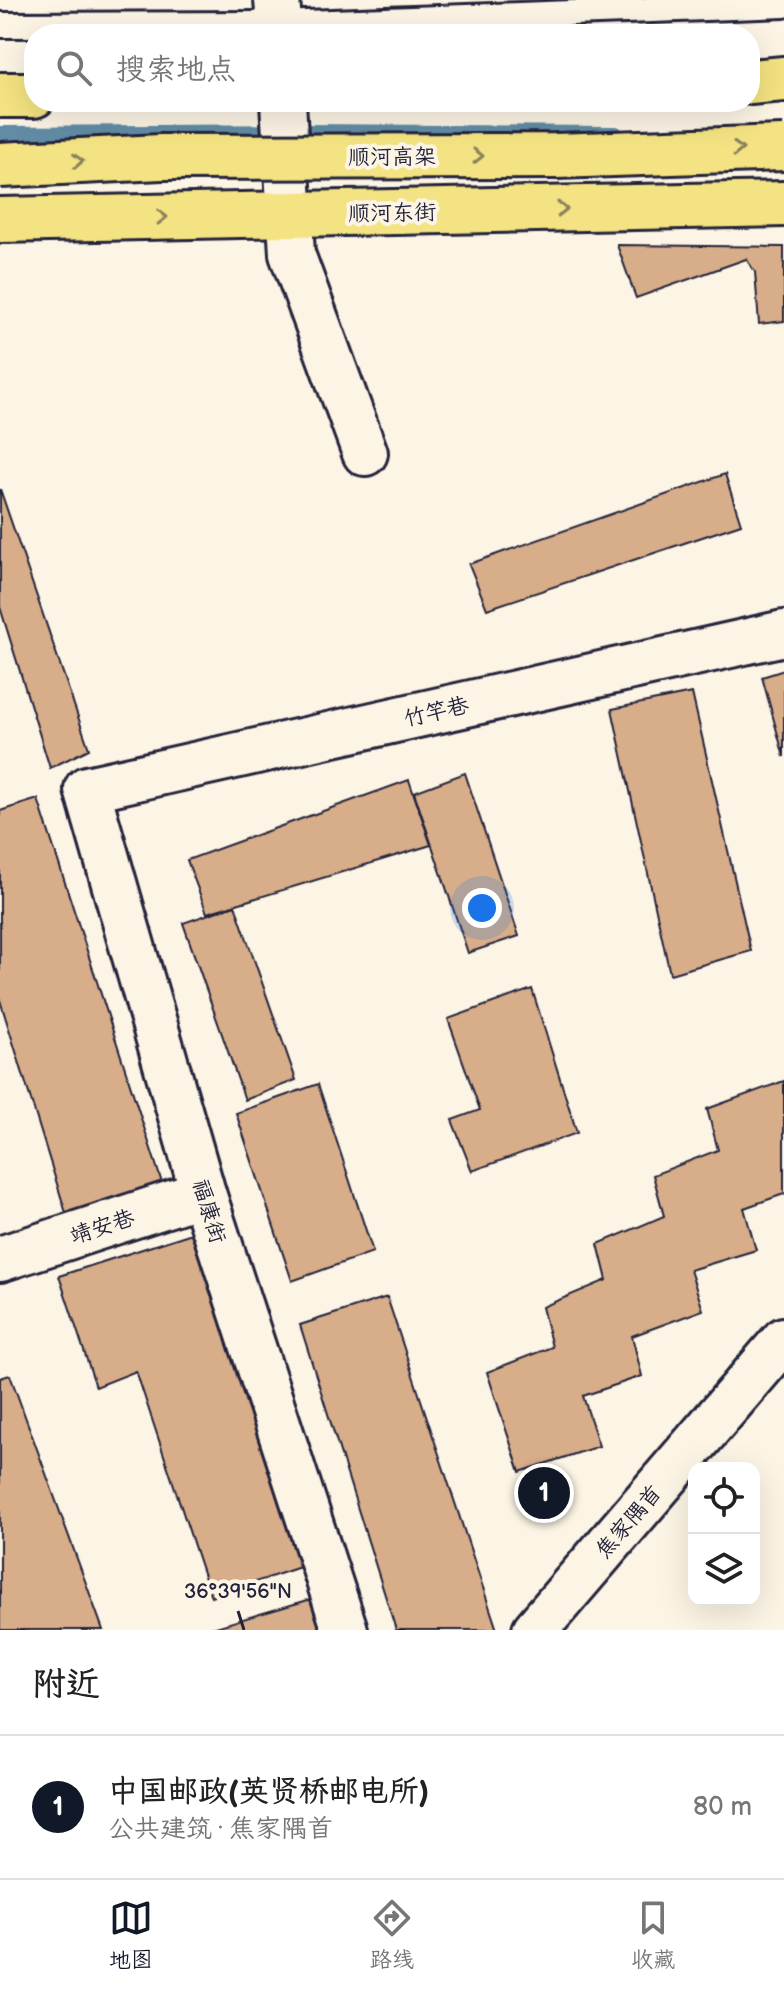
<!DOCTYPE html>
<html lang="zh">
<meta charset="utf-8">
<style>
body{margin:0;font-family:"Balsamiq Sans","LXGW WenKai TC",sans-serif;background:#f6f6f6;color:#222}
.controls{position:absolute;right:24px;bottom:24px;display:grid;overflow:hidden;border-radius:16px;box-shadow:0 8px 32px #0002}
.controls button{width:72px;height:72px;display:grid;place-items:center;padding:0;border:0;border-bottom:2px solid #e0e0e0;background:#fff;color:#222;font:40px sans-serif}
.you{position:absolute;left:482px;top:908px;width:28px;height:28px;margin:-20px;border:6px solid #fff;border-radius:50%;background:#1a73e8;box-shadow:0 0 0 12px #1a73e833}
.badge{display:grid;place-items:center;width:52px;height:52px;border-radius:50%;background:#111827;color:#fff;font-size:26px;font-weight:700}
.pin{position:absolute;translate:-50% -50%;border:4px solid #fff;box-shadow:0 2px 8px #0006}
.list{margin:0;padding:0;list-style:none}
h2{display:flex;justify-content:space-between;align-items:center;height:104px;margin:0;padding:0 32px;font-size:34px}
h2 small{font-size:26px;font-weight:400;color:#767676}
.list li{display:grid;grid-template-columns:52px 1fr auto;gap:24px;align-items:center;box-sizing:border-box;height:144px;padding:0 32px;border-top:2px solid #e0e0e0}
.list b{display:block;font-size:30px;white-space:nowrap}
.list p{margin:0;font-size:26px;white-space:nowrap;color:#767676}
.list em{font-size:26px;font-style:normal;color:#767676}
.icon{flex:none;width:44px;height:44px;fill:none;stroke:currentColor;stroke-width:2;stroke-linecap:round;stroke-linejoin:round}
.map{position:relative;flex:none;width:784px;height:1630px;overflow:hidden}
.search{position:absolute;background:#fff;box-shadow:0 8px 32px #0002;left:24px;right:24px;top:24px;height:88px;display:flex;align-items:center;gap:20px;box-sizing:border-box;padding:0 28px;border-radius:32px;color:#767676;font-size:30px}
.sheet{height:248px;background:#fff}
nav{display:flex;justify-content:space-around;align-items:center;box-sizing:border-box;height:112px;border-top:2px solid #e0e0e0;background:#fff;font-size:22px;color:#767676}
nav a{display:grid;justify-items:center;gap:4px}
nav .on{color:#111827}
.map>svg:first-child{display:block}
.lines{fill:none;stroke-linecap:round;stroke-linejoin:round}
.stream{stroke:#628ca6;stroke-width:14}
.building{fill:#d8ad89;stroke:#22223b;stroke-width:2}
.service-casing{stroke:#22223b;stroke-width:30}
.minor-casing{stroke:#22223b;stroke-width:50}
.tertiary-casing{stroke:#22223b;stroke-width:50}
.primary-casing{stroke:#22223b;stroke-width:50}
.trunk-casing{stroke:#22223b;stroke-width:50}
.service{stroke:#fcf5e5;stroke-width:24}
.minor{stroke:#fcf5e5;stroke-width:44}
.tertiary{stroke:#fcf5e5;stroke-width:44}
.primary{stroke:#f4e382;stroke-width:44}
.trunk{stroke:#f4e382;stroke-width:44}
.trunk-bridge-casing{stroke:#22223b;stroke-width:50;stroke-linecap:butt}
.trunk-bridge{stroke:#f4e382;stroke-width:44}
.oneway{stroke:#8b825e}
.ticks{fill:none;stroke:#22223b;stroke-width:3}
.labels{text-anchor:middle;stroke-width:8;stroke-linejoin:round;paint-order:stroke}
.street-label{font-size:22px;fill:#22223b;stroke:#fcf5e5}
.ticks-label{font-size:20px;text-anchor:middle;fill:#22223b;stroke:#fcf5e5;stroke-width:8;stroke-linejoin:round;paint-order:stroke}
</style>
<div class="map">
<svg width="784" height="1630" viewBox="0 0 784 1630">
<rect width="100%" height="100%" fill="#fcf5e5"/>
<filter id="ink" filterUnits="userSpaceOnUse"><feTurbulence type="fractalNoise" baseFrequency=".0125" numOctaves="2"/><feDisplacementMap in="SourceGraphic" scale="16" xChannelSelector="R" yChannelSelector="G"/><feConvolveMatrix kernelMatrix="1 2 1 2 8 2 1 2 1" color-interpolation-filters="sRGB"/></filter>
<g filter="url(#ink)">
<g class="lines">
<path class="stream" d="M 0,133 L 305,131 L 616,133"/>
</g>
<g class="building">
<path d="M 617,245 L 784,247 L 784,321 L 759,324 L 755,272 L 746,259 L 636,298 Z"/>
<path d="M 725,474 L 741,524 L 487,609 L 469,564 Z"/>
<path d="M 0,489 L 89,749 L 50,768 L 0,607 Z"/>
<path d="M 784,670 L 784,757 L 762,677 Z"/>
<path d="M 692,693 L 751,951 L 670,974 L 612,709 Z"/>
<path d="M 465,773 L 519,936 L 468,953 L 414,792 Z"/>
<path d="M 409,780 L 431,845 L 207,913 L 187,860 Z"/>
<path d="M 38,799 L 162,1183 L 66,1213 L 0,1000 L 0,811 Z"/>
<path d="M 235,905 L 296,1080 L 245,1100 L 183,923 Z"/>
<path d="M 532,989 L 577,1133 L 472,1171 L 452,1120 L 480,1110 L 448,1019 Z"/>
<path d="M 784,1081 L 784,1194 L 744,1208 L 756,1250 L 690,1270 L 703,1310 L 632,1336 L 642,1376 L 583,1396 L 599,1446 L 520,1472 L 487,1372 L 552,1347 L 542,1307 L 607,1280 L 598,1244 L 664,1216 L 653,1175 L 718,1150 L 707,1109 Z"/>
<path d="M 318,1084 L 373,1252 L 292,1281 L 236,1113 Z"/>
<path d="M 195,1232 L 306,1565 L 211,1597 L 136,1371 L 96,1387 L 59,1276 Z"/>
<path d="M 387,1297 L 497,1630 L 396,1630 L 300,1325 Z"/>
<path d="M 10,1375 L 103,1630 L 0,1630 L 0,1378 Z"/>
<path d="M 315,1598 L 325,1630 L 213,1630 L 212,1628 Z"/>
</g>
<g class="lines">
<defs>
<path id="service" d="M 0,25 L 279,24 L 784,5"/>
<g id="minor">
<path d="M 277,0 L 280,34"/>
<path d="M 283,102 L 292,254 L 365,453"/>
<path d="M 0,1259 L 203,1193"/>
<path d="M 345,1630 L 203,1193 L 87,789 L 784,633"/>
</g>
<path id="tertiary" d="M 535,1630 L 784,1340"/>
<path id="primary" d="M 0,220 L 784,204"/>
<g id="trunk">
<path d="M 750,82 L 784,79"/>
<path d="M 0,95 L 34,95"/>
</g>
</defs>
<use href="#service" class="service-casing"/>
<use href="#minor" class="minor-casing"/>
<use href="#tertiary" class="tertiary-casing"/>
<use href="#primary" class="primary-casing"/>
<use href="#trunk" class="trunk-casing"/>
<use href="#service" class="service"/>
<use href="#minor" class="minor"/>
<use href="#tertiary" class="tertiary"/>
<use href="#primary" class="primary"/>
<use href="#trunk" class="trunk"/>
<defs>
<path id="trunk-bridge" d="M 0,165 L 161,157 L 556,156 L 784,148"/>
</defs>
<use href="#trunk-bridge" class="trunk-bridge-casing"/>
<use href="#trunk-bridge" class="trunk-bridge"/>
</g>
<defs><path id="oneway-chevron" d="M-2-3.5L2.5 0L-2 3.5" fill="none" stroke-width="1.6" stroke-linecap="round" stroke-linejoin="round" transform="scale(2)"/></defs>
<g class="oneway">
<use href="#oneway-chevron" transform="translate(738 149) rotate(-2)"/>
<use href="#oneway-chevron" transform="translate(478 156)"/>
<use href="#oneway-chevron" transform="translate(78 161) rotate(-3)"/>
<use href="#oneway-chevron" transform="translate(562 209) rotate(-1)"/>
<use href="#oneway-chevron" transform="translate(162 217) rotate(-1)"/>
</g>
</g>
<path class="ticks" d="M 238,1611 L 244,1630"/>
<g class="labels">
<g class="street-label">
<text x="392" y="164">顺河高架</text>
<text transform="translate(392 212) rotate(-1)" y="8">顺河东街</text>
<text transform="translate(436 711) rotate(-13)" y="8">竹竿巷</text>
<text transform="translate(210 1211) rotate(73)" y="8">福康街</text>
<text transform="translate(102 1226) rotate(-18)" y="8">靖安巷</text>
<text transform="translate(628 1521) rotate(-49)" y="8">焦家隅首</text>
</g>
</g>
<g class="ticks-label">
<text x="238" y="1598">36°39'56"N</text>
</g>
</svg>
<div class="controls">
<button><svg class="icon" aria-label="locate" viewBox="0 0 24 24"><circle cx="12" cy="12" r="6"/><path d="M12 2v4M12 18v4M2 12h4M18 12h4"/></svg></button>
<button><svg class="icon" aria-label="layers" viewBox="0 0 24 24"><path d="M12 4l9 5-9 5-9-5zM3 14l9 5 9-5"/></svg></button>
</div>
<div class="you"></div>
<div class="pin badge" style="left:544px;top:1493px">1</div>
<div class="search"><svg class="icon" aria-label="search" viewBox="0 0 24 24"><circle cx="10" cy="10" r="6"/><path d="M15 15l6 6"/></svg>搜索地点</div>
</div>
<section class="sheet">
<h2>附近<small></small></h2>
<ul class="list">
<li><span class="badge">1</span><div><b>中国邮政(英贤桥邮电所)</b><p>公共建筑 · 焦家隅首</p></div><em>80 m</em></li>
</ul>
</section>
<nav>
<a class="on"><svg class="icon" aria-label="map" viewBox="0 0 24 24"><path d="M3 6l6-2 6 2 6-2v14l-6 2-6-2-6 2zM9 4v14M15 6v14"/></svg>地图</a>
<a><svg class="icon" aria-label="directions" viewBox="0 0 24 24"><path d="M12 3l9 9-9 9-9-9zM9 14v-3h6M13 9l2 2-2 2"/></svg>路线</a>
<a><svg class="icon" aria-label="saved" viewBox="0 0 24 24"><path d="M7 4h10v16l-5-4-5 4z"/></svg>收藏</a>
</nav>
